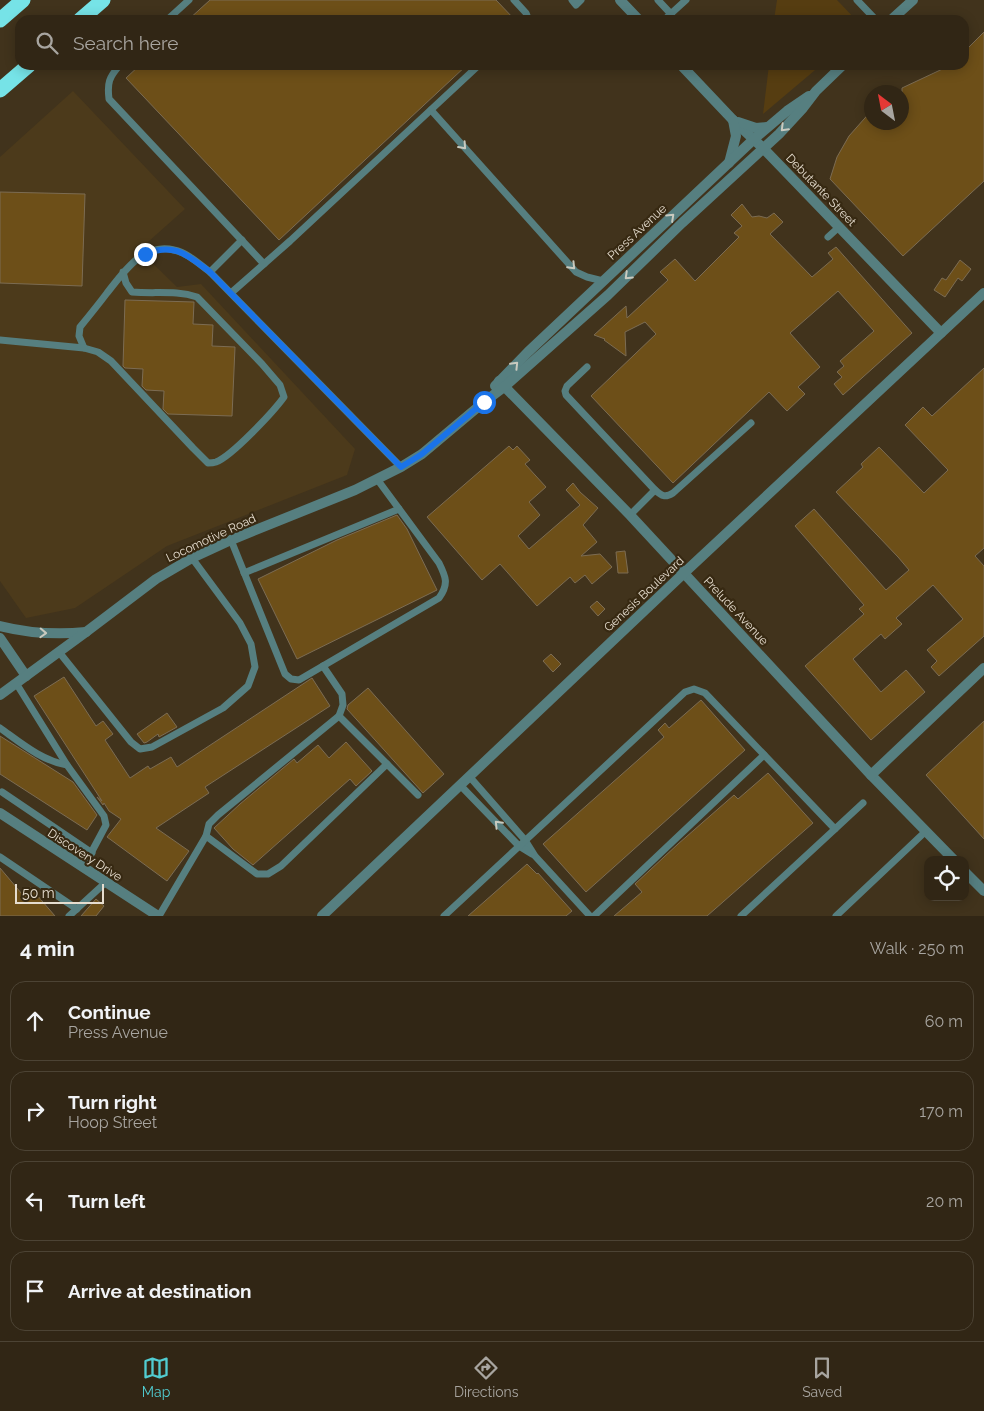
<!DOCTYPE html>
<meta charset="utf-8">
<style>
body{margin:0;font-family:Raleway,sans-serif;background:#3d3222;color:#f1f3f6}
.controls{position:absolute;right:15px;bottom:15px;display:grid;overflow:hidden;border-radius:10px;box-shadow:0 2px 12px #0003}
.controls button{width:45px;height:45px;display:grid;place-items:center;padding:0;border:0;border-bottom:1px solid #4c4334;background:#312615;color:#f1f3f6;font:25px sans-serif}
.compass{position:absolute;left:864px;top:85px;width:45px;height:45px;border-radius:50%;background:#312615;box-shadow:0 2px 12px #0003;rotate:328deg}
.scale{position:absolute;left:15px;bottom:12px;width:89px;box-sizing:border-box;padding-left:5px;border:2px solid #e6ddcf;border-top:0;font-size:14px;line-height:18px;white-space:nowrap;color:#e6ddcf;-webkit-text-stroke:4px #372912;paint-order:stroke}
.stop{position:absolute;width:15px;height:15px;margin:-11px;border:4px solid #1a73e8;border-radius:50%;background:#fff}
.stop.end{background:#1a73e8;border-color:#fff;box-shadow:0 1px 5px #0008}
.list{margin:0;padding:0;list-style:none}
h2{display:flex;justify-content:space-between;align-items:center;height:65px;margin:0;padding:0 20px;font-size:21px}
h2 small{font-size:16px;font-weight:400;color:#a8a5a0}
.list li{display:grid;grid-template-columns:32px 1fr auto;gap:15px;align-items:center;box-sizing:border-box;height:80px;margin:0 10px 10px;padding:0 10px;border:1px solid #4c4334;border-radius:15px}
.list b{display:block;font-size:19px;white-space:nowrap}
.list p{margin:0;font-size:16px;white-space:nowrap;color:#a8a5a0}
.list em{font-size:16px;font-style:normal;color:#a8a5a0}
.icon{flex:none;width:28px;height:28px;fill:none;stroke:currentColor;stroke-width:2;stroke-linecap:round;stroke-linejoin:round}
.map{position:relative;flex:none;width:984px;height:916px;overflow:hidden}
.search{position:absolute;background:#312615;box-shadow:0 2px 12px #0003;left:15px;right:15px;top:15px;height:55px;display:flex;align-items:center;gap:12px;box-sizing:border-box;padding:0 18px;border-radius:15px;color:#a8a5a0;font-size:19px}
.sheet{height:425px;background:#312615}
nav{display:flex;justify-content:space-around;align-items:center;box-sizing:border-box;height:70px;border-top:1px solid #4c4334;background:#312615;font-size:14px;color:#a8a5a0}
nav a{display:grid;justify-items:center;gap:2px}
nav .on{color:#51ccd1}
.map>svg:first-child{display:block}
.built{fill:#4c3a1b}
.green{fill:#563d11}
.building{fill:#6d4f18;stroke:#7c6c53}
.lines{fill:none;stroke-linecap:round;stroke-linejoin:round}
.service{stroke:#567f80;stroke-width:7}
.minor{stroke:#567f80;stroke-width:10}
.motorway{stroke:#76e3e7;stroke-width:15}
.oneway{stroke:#c9cabf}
.route{stroke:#1a73e8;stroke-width:6}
.labels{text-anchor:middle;stroke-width:4.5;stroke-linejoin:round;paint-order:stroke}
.street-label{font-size:12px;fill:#e6ddcf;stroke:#372912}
</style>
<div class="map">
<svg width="984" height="916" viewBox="0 0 984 916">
<rect width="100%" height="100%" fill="#41331c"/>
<path class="built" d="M 73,91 L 185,209 L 139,250 L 177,287 L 201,284 L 355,449 L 347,475 L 167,546 L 75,608 L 26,618 L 0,581 L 0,157 Z"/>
<g class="green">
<path d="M 777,0 L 837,0 L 856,20 L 774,20 Z"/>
<path d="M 769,65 L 821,65 L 763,114 Z"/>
</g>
<g class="building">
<path d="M 210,0 L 496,0 L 515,20 L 188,20 Z"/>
<path d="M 984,32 L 984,181 L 903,256 L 830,179 L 837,157 L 849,136 L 872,110 L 872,122 L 902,122 L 902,88 L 951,65 L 964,65 L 964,52 Z"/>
<path d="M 140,65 L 467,65 L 279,240 L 126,78 Z"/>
<path d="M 0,192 L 85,194 L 82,286 L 0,283 Z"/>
<path d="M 742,204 L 752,217 L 759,216 L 767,218 L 774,213 L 783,222 L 770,234 L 812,277 L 833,259 L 828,253 L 836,247 L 912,333 L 843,395 L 834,384 L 842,377 L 837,372 L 844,366 L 840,361 L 874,331 L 838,291 L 790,333 L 820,367 L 798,387 L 805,394 L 787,411 L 769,392 L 673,483 L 591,396 L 656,334 L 645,322 L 625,332 L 626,356 L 604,340 L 605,339 L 594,335 L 626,306 L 627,318 L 668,280 L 660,272 L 675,259 L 695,281 L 739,237 L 734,233 L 742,226 L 731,215 Z"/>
<path d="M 960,260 L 971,269 L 962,281 L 958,278 L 945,297 L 934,290 L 942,278 L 946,280 Z"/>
<path d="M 125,300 L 194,302 L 193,324 L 213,325 L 212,346 L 235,347 L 232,416 L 168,414 L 163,409 L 164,391 L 146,390 L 142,386 L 143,369 L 125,368 L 123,366 Z"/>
<path d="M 984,368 L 984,548 L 975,556 L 984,566 L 984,636 L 939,676 L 931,667 L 937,661 L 927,650 L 963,619 L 933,585 L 896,618 L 902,624 L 885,639 L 881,634 L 853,659 L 881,692 L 906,670 L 925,692 L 871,740 L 805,666 L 864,614 L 859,609 L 864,605 L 795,526 L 814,509 L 886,590 L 909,570 L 898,557 L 836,492 L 863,467 L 861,464 L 879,447 L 924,493 L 948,470 L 905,425 L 923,407 L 932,416 Z"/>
<path d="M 509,446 L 513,450 L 517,446 L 530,460 L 525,464 L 546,487 L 529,502 L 540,515 L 518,536 L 529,549 L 580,505 L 566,490 L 573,483 L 580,492 L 598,508 L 583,525 L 597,542 L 581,556 L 600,554 L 612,567 L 592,584 L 585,575 L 575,583 L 570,577 L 537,606 L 500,564 L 482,580 L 427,517 Z"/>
<path d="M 397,515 L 407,529 L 437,590 L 297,659 L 258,579 L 337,540 Z"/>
<path d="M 625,551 L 628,573 L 618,573 L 616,552 Z"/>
<path d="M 597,601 L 605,609 L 598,616 L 590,607 Z"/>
<path d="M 551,654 L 561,664 L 553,672 L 543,661 Z"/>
<path d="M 64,677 L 96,726 L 103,721 L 113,734 L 105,740 L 130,778 L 148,766 L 150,769 L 171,757 L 177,767 L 312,678 L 330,706 L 205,787 L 209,793 L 156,828 L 189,851 L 167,881 L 107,837 L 121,819 L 109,811 L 104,803 L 103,805 L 97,797 L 102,801 L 34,696 Z"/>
<path d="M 368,688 L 444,774 L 423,793 L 347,709 L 348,705 Z"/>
<path d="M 701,700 L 745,750 L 586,892 L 543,844 L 664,737 L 658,730 L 665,723 L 669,728 Z"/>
<path d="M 167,713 L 177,727 L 159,737 L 158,734 L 147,742 L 144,743 L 137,734 Z"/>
<path d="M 984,721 L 984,839 L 926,775 Z"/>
<path d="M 0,736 L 73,782 L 97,815 L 87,830 L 0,774 Z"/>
<path d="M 346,742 L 372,771 L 356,786 L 350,779 L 253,865 L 233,849 L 214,828 L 240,804 L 294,759 L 297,763 L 318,745 L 329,758 Z"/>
<path d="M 768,773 L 813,823 L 707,916 L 614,916 L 642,892 L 635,884 L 678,844 L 734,795 L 738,799 Z"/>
<path d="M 527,864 L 537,874 L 538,873 L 572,911 L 566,916 L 468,916 Z"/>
<path d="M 0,868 L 22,894 L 30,887 L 55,916 L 0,916 Z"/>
<path d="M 96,899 L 104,906 L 96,916 L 81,916 Z"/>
</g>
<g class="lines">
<g class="service">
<path d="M 514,0 L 526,13 L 528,18 L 526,20"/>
<path d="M 572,0 L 576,5 L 581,0"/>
<path d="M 658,0 L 671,14"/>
<path d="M 857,0 L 876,20"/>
<path d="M 167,20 L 189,0"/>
<path d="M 664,20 L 686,0"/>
<path d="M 120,65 C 109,77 107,83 109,99 L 264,264"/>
<path d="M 431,110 L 576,272 L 587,277 L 603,281"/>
<path d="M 828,237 L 839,227"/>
<path d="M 123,272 L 126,283 L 132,292 C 155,294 176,290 197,297 L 262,364 L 280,385 L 284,397 C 274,411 232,456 216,462 C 213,463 212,463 208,463 L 193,448 L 111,361 L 98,352 L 84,348 L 79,336 L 80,327 C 89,316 98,305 107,293 C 123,273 143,242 174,250 C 188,253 199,264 210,272 L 401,467"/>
<path d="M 210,272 L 242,240"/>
<path d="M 231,293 L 290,241 L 479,65"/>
<path d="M 0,340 L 84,348"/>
<path d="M 587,367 L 567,386 L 565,391 L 566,395 L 655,490 L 630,515"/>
<path d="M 655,490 C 662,496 665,498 673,493 L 751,423"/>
<path d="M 231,540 L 285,674 L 291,679 L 299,680 L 439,598 C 449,584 446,577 439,563 L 377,479"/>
<path d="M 244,573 L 399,509"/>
<path d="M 59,652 L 131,742 L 140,749 L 152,747 L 223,708 L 248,686 L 255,667 L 251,644 L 240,623 L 192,558"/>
<path d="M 323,666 L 342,694 L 343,705 L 339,716 L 218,815 L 209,824 L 206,836 L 257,874 L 268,874 L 281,866 L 387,764 L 418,795"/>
<path d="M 16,683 L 67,765"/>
<path d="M 339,716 L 387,764"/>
<path d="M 0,728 C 21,743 42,761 67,765 L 104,816 L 106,825 L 83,868"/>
<path d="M 469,776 L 525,840 L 535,856 L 590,916"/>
<path d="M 460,785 L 519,846 L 532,854"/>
<path d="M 2,792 L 92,853"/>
<path d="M 0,857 L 77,909"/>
<path d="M 69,916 L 105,883"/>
<path d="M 159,916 L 206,836"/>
<path d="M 444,916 L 685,692 L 694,689 L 705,693 L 835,829 L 863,803"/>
<path d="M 594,916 L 764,755"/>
<path d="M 741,916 L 835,829"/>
<path d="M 836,916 L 926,831"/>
</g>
<g class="minor">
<path d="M 620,0 L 639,20"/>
<path d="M 891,20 L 913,0"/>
<path d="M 681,65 L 733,120 L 763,148 L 941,333"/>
<path d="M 738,122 L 756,128 L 767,127"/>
<path d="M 729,163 L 736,136 L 733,120"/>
<path d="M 499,381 L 630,515 L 871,775 L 954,860"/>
<path d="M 495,386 L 528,352 L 754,139 L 787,111 L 809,96"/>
<path d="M 0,626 C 28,633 57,635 86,632"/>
<path d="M 0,638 L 26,676"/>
<path d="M 0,695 L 86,632 L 156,579 L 192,558 L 231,540 L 355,490 L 401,467 L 422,454 L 484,402 L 504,387 L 608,295 L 682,223 L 779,134 L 803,108 L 816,91 L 843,65"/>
<path d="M 871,775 L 984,668"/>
<path d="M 0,813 L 158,916"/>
<path d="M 965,872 L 984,891"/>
<path d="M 322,916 L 684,573 L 984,293"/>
</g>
<g class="motorway">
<path d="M 0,20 L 23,0"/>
<path d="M 80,20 L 103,0"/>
<path d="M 0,90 L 29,65"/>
</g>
</g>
<defs><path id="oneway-chevron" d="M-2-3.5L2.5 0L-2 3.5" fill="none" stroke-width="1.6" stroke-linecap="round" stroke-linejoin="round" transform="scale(1.25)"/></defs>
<g class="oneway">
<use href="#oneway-chevron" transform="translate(784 128) rotate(135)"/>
<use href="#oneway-chevron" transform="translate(463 146) rotate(48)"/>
<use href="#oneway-chevron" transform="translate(671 217) rotate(-43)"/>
<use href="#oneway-chevron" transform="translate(572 266) rotate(46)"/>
<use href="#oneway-chevron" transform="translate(628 276) rotate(136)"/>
<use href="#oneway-chevron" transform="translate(515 365) rotate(-46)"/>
<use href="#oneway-chevron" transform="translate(43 633) rotate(2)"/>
<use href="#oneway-chevron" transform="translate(498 824) rotate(-134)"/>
</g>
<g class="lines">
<path class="route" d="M 145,254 C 175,242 187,255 210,272 L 401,467 L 422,454 L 484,402"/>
</g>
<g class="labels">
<g class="street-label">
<text transform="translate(821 190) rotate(46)" y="4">Debutante Street</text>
<text transform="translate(637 232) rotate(-43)" y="4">Press Avenue</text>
<text transform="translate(211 538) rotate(-25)" y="4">Locomotive Road</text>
<text transform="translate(644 594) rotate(-43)" y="4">Genesis Boulevard</text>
<text transform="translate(736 611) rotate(47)" y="4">Prelude Avenue</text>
<text transform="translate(85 855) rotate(33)" y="4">Discovery Drive</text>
</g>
</g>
</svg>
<div class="controls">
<button><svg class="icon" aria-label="locate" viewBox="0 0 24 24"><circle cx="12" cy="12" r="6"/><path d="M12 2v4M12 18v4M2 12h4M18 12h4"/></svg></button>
</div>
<svg class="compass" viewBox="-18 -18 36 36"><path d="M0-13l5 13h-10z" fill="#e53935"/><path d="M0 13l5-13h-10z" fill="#a8a5a0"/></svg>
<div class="scale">50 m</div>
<div class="stop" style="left:484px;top:402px"></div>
<div class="stop end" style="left:145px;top:254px"></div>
<div class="search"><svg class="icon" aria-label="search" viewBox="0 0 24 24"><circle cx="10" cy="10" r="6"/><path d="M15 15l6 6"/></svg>Search here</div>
</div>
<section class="sheet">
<h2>4 min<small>Walk · 250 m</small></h2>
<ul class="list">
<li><svg class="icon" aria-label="ahead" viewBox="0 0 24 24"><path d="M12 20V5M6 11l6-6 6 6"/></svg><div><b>Continue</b><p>Press Avenue</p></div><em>60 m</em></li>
<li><svg class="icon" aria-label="right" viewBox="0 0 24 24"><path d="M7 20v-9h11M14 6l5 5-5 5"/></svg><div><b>Turn right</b><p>Hoop Street</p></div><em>170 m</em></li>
<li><svg class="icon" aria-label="left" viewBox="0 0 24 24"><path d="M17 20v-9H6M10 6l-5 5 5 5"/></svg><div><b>Turn left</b></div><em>20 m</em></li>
<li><svg class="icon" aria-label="arrive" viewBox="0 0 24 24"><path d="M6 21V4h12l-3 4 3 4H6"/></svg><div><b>Arrive at destination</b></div></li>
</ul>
</section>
<nav>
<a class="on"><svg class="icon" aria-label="map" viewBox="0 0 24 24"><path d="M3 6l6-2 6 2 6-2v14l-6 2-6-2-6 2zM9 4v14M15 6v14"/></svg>Map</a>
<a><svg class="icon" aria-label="directions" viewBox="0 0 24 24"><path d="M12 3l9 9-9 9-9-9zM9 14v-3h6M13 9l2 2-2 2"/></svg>Directions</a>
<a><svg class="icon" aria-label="saved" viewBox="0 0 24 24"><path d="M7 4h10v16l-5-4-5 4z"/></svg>Saved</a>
</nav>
